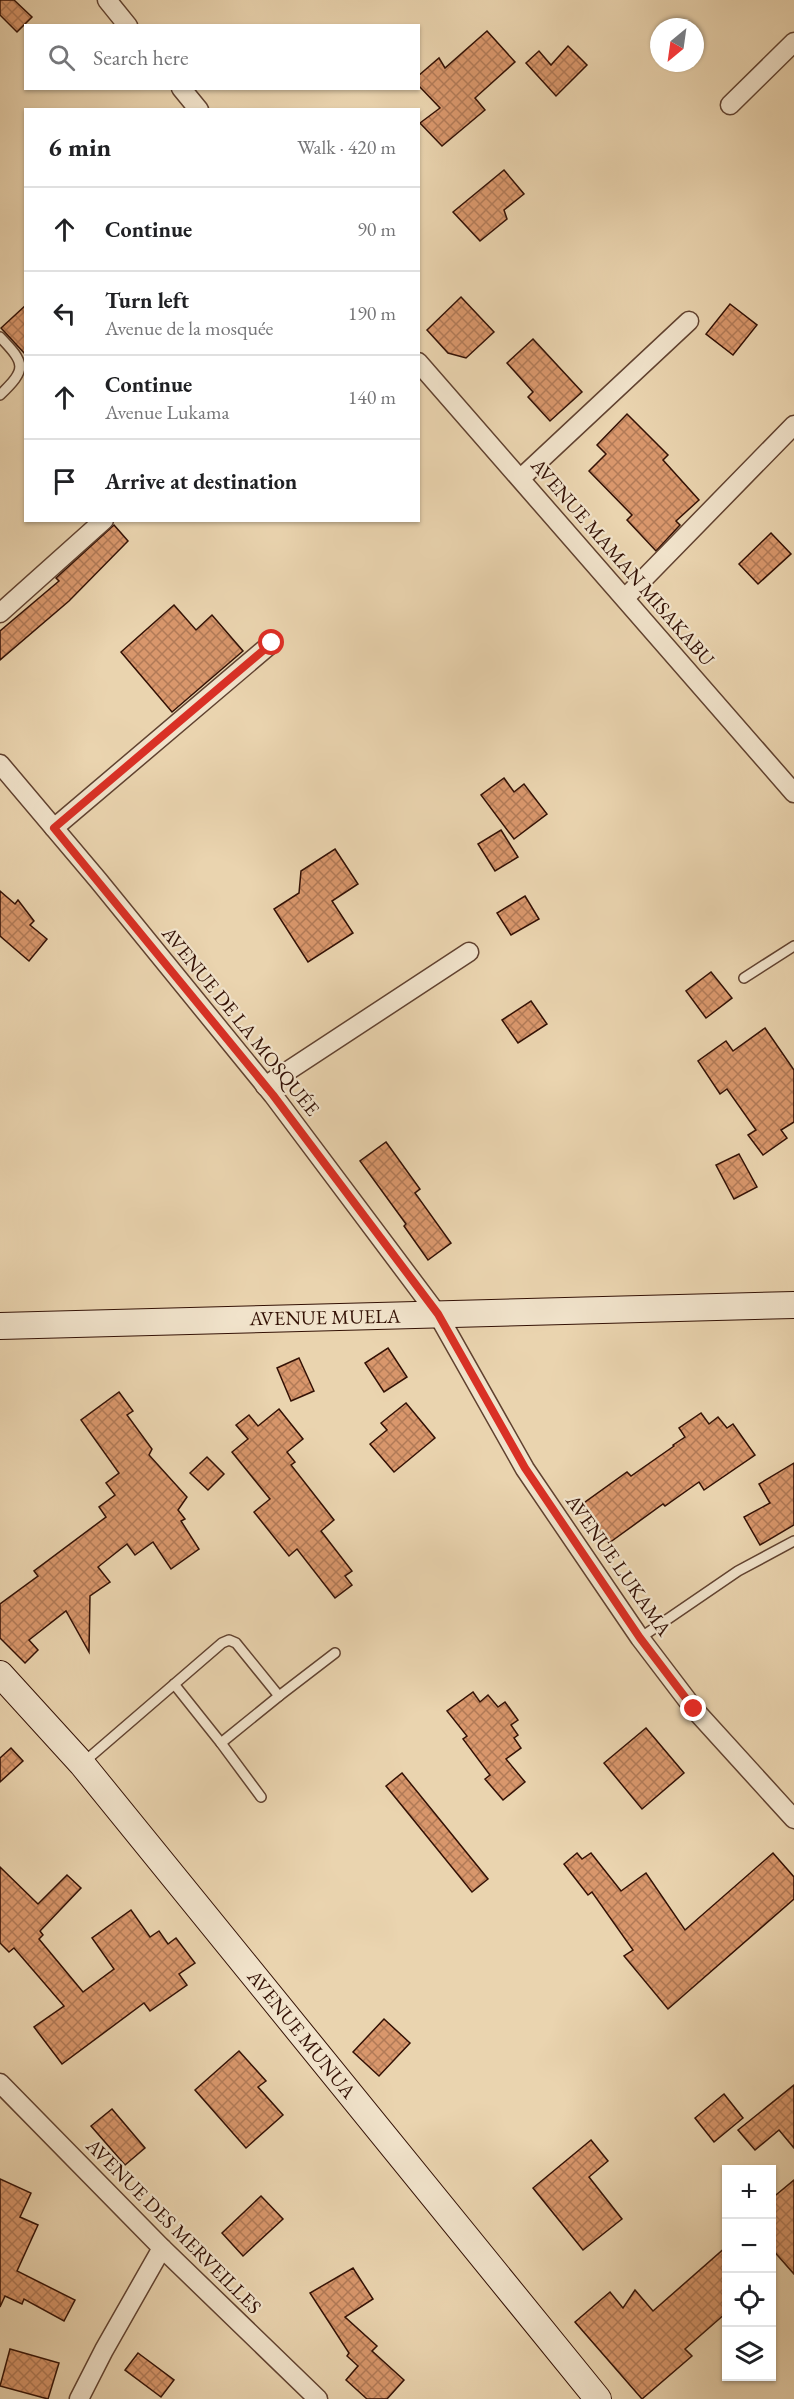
<!DOCTYPE html>
<meta charset="utf-8">
<style>
body{margin:0;font-family:"EB Garamond",serif;background:#f2f2f2;color:#202124}
.controls{position:absolute;right:18px;bottom:18px;display:grid;overflow:hidden;border-radius:0px;box-shadow:0 2px 4px #0004}
.controls button{width:54px;height:54px;display:grid;place-items:center;padding:0;border:0;border-bottom:2px solid #e0e0e0;background:#fff;color:#202124;font:30px sans-serif}
.compass{position:absolute;left:650px;top:18px;width:54px;height:54px;border-radius:50%;background:#fff;box-shadow:0 2px 4px #0004;rotate:209deg}
.stop{position:absolute;width:18px;height:18px;margin:-14px;border:4px solid #d93025;border-radius:50%;background:#fff}
.stop.end{background:#d93025;border-color:#fff;box-shadow:0 2px 6px #0008}
.list{margin:0;padding:0;list-style:none}
h2{display:flex;justify-content:space-between;align-items:center;height:78px;margin:0;padding:0 24px;font-size:26px}
h2 small{font-size:20px;font-weight:400;color:#757577}
.list li{display:grid;grid-template-columns:39px 1fr auto;gap:18px;align-items:center;box-sizing:border-box;height:84px;padding:0 24px;border-top:2px solid #e0e0e0}
.list b{display:block;font-size:22px;white-space:nowrap}
.list p{margin:0;font-size:20px;white-space:nowrap;color:#757577}
.list em{font-size:20px;font-style:normal;color:#757577}
.icon{flex:none;width:33px;height:33px;fill:none;stroke:currentColor;stroke-width:2;stroke-linecap:round;stroke-linejoin:round}
.map{position:relative;flex:none;width:794px;height:2399px;overflow:hidden}
.search{position:absolute;background:#fff;box-shadow:0 2px 4px #0004;left:24px;top:24px;width:396px;height:66px;display:flex;align-items:center;gap:15px;box-sizing:border-box;padding:0 21px;border-radius:0px;color:#757577;font-size:22px}
.panel{position:absolute;background:#fff;box-shadow:0 2px 4px #0004;left:24px;top:108px;width:396px;height:414px;border-radius:0px}
.map>svg:first-child{display:block}
.building{fill:url(#building-cross-hatch);stroke:#331105;stroke-width:1.5}
.lines{fill:none;stroke-linecap:round;stroke-linejoin:round}
.lane-casing{stroke:#614230;stroke-width:12}
.street-casing{stroke:#614230;stroke-width:21}
.secondary-casing{stroke:#331105;stroke-width:28}
.lane{stroke:#f1e3cb;stroke-width:9}
.street{stroke:#f1e3cb;stroke-width:18}
.secondary{stroke:#f1e3cb;stroke-width:26}
.route{stroke:#d93025;stroke-width:8}
.labels{text-anchor:middle;stroke-width:4.5;stroke-linejoin:round;paint-order:stroke}
.street-label{font-size:20px;fill:#331105;stroke:#f1e3cb}
</style>
<div class="map">
<svg width="794" height="2399" viewBox="0 0 794 2399">
<defs>
<pattern id="building-cross-hatch" width="8" height="8" patternUnits="userSpaceOnUse" patternTransform="scale(1.5)"><rect width="8" height="8" fill="#d9976c"/><path d="M0 0l8 8M0 8l8-8" fill="none" stroke="#b17a57"/></pattern>
</defs>
<rect width="100%" height="100%" fill="#ead4af"/>
<filter id="stains"><feTurbulence type="fractalNoise" baseFrequency=".00333" numOctaves="4"/><feColorMatrix values="0 0 0 0 .2 0 0 0 0 .09 0 0 0 0 .02 0 0 0 .5 -.17"/></filter>
<radialGradient id="worn" r=".72"><stop offset=".6" stop-color="#630" stop-opacity="0"/><stop offset="1" stop-color="#630" stop-opacity=".3"/></radialGradient>
<g class="building">
<path d="M 0,0 L 14,0 L 32,17 L 17,32 L 0,15 Z"/>
<path d="M 487,31 L 515,62 L 475,98 L 485,110 L 442,146 L 420,123 L 440,108 L 418,85 L 418,76 L 439,58 L 445,68 Z"/>
<path d="M 568,46 L 587,65 L 556,96 L 526,63 L 539,51 L 551,65 Z"/>
<path d="M 504,170 L 524,194 L 504,210 L 507,219 L 480,241 L 453,212 Z"/>
<path d="M 461,297 L 494,332 L 466,358 L 448,353 L 427,330 Z"/>
<path d="M 730,304 L 757,325 L 733,355 L 706,334 Z"/>
<path d="M 26,305 L 26,355 L 1,328 Z"/>
<path d="M 533,339 L 582,392 L 550,421 L 528,397 L 533,392 L 507,363 Z"/>
<path d="M 627,414 L 668,455 L 663,460 L 699,500 L 676,521 L 680,525 L 656,551 L 627,520 L 632,515 L 589,471 L 606,454 L 597,445 Z"/>
<path d="M 114,525 L 128,541 L 69,601 L 0,660 L 0,631 L 59,581 L 56,578 Z"/>
<path d="M 771,533 L 791,554 L 758,584 L 739,564 Z"/>
<path d="M 174,605 L 196,630 L 212,615 L 243,651 L 172,712 L 121,652 Z"/>
<path d="M 504,778 L 514,792 L 524,784 L 547,814 L 514,839 L 481,795 Z"/>
<path d="M 501,830 L 518,857 L 495,871 L 478,844 Z"/>
<path d="M 335,849 L 358,884 L 332,901 L 353,933 L 308,962 L 274,909 L 299,893 L 301,871 Z"/>
<path d="M 0,891 L 15,904 L 18,900 L 34,921 L 30,925 L 47,939 L 29,961 L 0,936 Z"/>
<path d="M 525,896 L 539,919 L 511,935 L 497,913 Z"/>
<path d="M 711,972 L 732,998 L 706,1018 L 686,991 Z"/>
<path d="M 531,1001 L 547,1024 L 518,1043 L 502,1020 Z"/>
<path d="M 765,1028 L 794,1070 L 794,1122 L 781,1130 L 787,1138 L 763,1155 L 748,1135 L 756,1130 L 727,1089 L 720,1094 L 698,1061 L 726,1041 L 733,1051 Z"/>
<path d="M 386,1142 L 420,1189 L 415,1193 L 451,1243 L 428,1260 L 404,1226 L 406,1224 L 360,1161 Z"/>
<path d="M 739,1154 L 757,1187 L 734,1199 L 716,1165 Z"/>
<path d="M 388,1348 L 407,1377 L 384,1392 L 365,1363 Z"/>
<path d="M 299,1358 L 314,1391 L 291,1401 L 277,1368 Z"/>
<path d="M 119,1392 L 133,1411 L 127,1415 L 152,1449 L 149,1455 L 187,1497 L 178,1510 L 185,1519 L 181,1521 L 199,1549 L 171,1569 L 153,1542 L 135,1555 L 127,1544 L 98,1567 L 110,1582 L 90,1596 L 89,1652 L 66,1611 L 29,1640 L 38,1650 L 25,1663 L 0,1638 L 0,1604 L 38,1576 L 34,1571 L 106,1517 L 99,1507 L 115,1495 L 106,1483 L 119,1473 L 81,1420 Z"/>
<path d="M 406,1403 L 435,1438 L 394,1472 L 370,1444 L 387,1430 L 381,1423 Z"/>
<path d="M 279,1409 L 303,1439 L 287,1452 L 295,1462 L 291,1465 L 334,1520 L 321,1531 L 352,1571 L 345,1576 L 352,1585 L 335,1598 L 297,1549 L 289,1556 L 254,1512 L 270,1499 L 232,1452 L 248,1439 L 236,1425 L 249,1415 L 258,1426 Z"/>
<path d="M 701,1413 L 709,1424 L 718,1417 L 727,1428 L 733,1424 L 755,1455 L 704,1490 L 699,1482 L 665,1506 L 663,1504 L 609,1543 L 581,1505 L 627,1472 L 631,1476 L 674,1446 L 673,1445 L 685,1437 L 679,1428 Z"/>
<path d="M 207,1457 L 224,1474 L 208,1490 L 190,1473 Z"/>
<path d="M 794,1463 L 794,1525 L 760,1545 L 744,1517 L 770,1503 L 759,1484 Z"/>
<path d="M 473,1692 L 480,1702 L 488,1695 L 498,1707 L 505,1702 L 518,1720 L 511,1725 L 518,1735 L 514,1738 L 521,1748 L 506,1759 L 525,1782 L 503,1800 L 485,1779 L 490,1775 L 463,1739 L 467,1736 L 447,1711 Z"/>
<path d="M 646,1728 L 684,1773 L 642,1809 L 604,1763 Z"/>
<path d="M 11,1748 L 23,1761 L 0,1782 L 0,1758 Z"/>
<path d="M 402,1773 L 488,1879 L 472,1892 L 386,1786 Z"/>
<path d="M 577,1853 L 582,1859 L 591,1853 L 621,1891 L 646,1873 L 685,1930 L 773,1853 L 794,1877 L 794,1899 L 668,2009 L 624,1956 L 633,1950 L 592,1892 L 588,1895 L 564,1864 Z"/>
<path d="M 0,1867 L 38,1904 L 67,1875 L 81,1888 L 40,1931 L 43,1935 L 39,1939 L 83,1992 L 114,1969 L 92,1938 L 131,1910 L 150,1937 L 159,1931 L 168,1944 L 176,1938 L 195,1963 L 179,1974 L 187,1985 L 150,2011 L 144,2003 L 62,2064 L 34,2027 L 64,2006 L 14,1948 L 9,1952 L 0,1943 Z"/>
<path d="M 384,2019 L 410,2043 L 379,2076 L 353,2052 Z"/>
<path d="M 239,2051 L 266,2081 L 258,2087 L 283,2115 L 246,2148 L 195,2090 Z"/>
<path d="M 794,2085 L 794,2148 L 779,2130 L 755,2150 L 738,2130 Z"/>
<path d="M 724,2094 L 743,2118 L 714,2142 L 695,2118 Z"/>
<path d="M 112,2109 L 145,2148 L 125,2165 L 91,2126 Z"/>
<path d="M 591,2140 L 608,2161 L 589,2177 L 622,2219 L 583,2250 L 533,2188 Z"/>
<path d="M 0,2179 L 31,2193 L 20,2217 L 38,2225 L 17,2271 L 75,2300 L 64,2321 L 24,2299 L 22,2304 L 5,2296 L 0,2307 Z"/>
<path d="M 794,2180 L 794,2274 L 771,2248 L 771,2199 Z"/>
<path d="M 261,2196 L 283,2219 L 243,2256 L 222,2233 Z"/>
<path d="M 726,2247 L 726,2313 L 685,2349 L 692,2356 L 642,2399 L 575,2322 L 610,2292 L 623,2308 L 635,2290 L 653,2311 Z"/>
<path d="M 353,2268 L 373,2299 L 345,2317 L 377,2346 L 372,2351 L 404,2380 L 387,2399 L 367,2399 L 346,2380 L 358,2366 L 347,2356 L 349,2353 L 310,2293 Z"/>
<path d="M 10,2349 L 59,2363 L 48,2399 L 0,2386 Z"/>
<path d="M 138,2353 L 174,2380 L 161,2397 L 125,2370 Z"/>
</g>
<g class="lines">
<defs>
<g id="lane">
<path d="M 0,337 C 26,364 27,369 0,395"/>
<path d="M 744,978 L 794,946"/>
<path d="M 640,1638 L 738,1571 L 794,1541"/>
<path d="M 279,1696 L 335,1653"/>
<path d="M 221,1743 L 261,1797"/>
<path d="M 84,1762 L 222,1643 L 229,1640 L 236,1643 L 279,1696 L 221,1743 L 174,1684"/>
</g>
<g id="street">
<path d="M 107,0 L 128,26"/>
<path d="M 181,88 L 199,110"/>
<path d="M 730,105 L 794,42"/>
<path d="M 418,362 L 794,793"/>
<path d="M 521,478 L 689,321"/>
<path d="M 625,598 L 794,425"/>
<path d="M 0,613 L 104,520"/>
<path d="M 0,764 L 98,880 L 273,1095 L 438,1315 L 525,1469 L 640,1638 L 694,1709 L 794,1819"/>
<path d="M 54,828 L 272,643"/>
<path d="M 265,1086 L 469,952"/>
<path d="M 0,2083 L 162,2248 L 318,2399"/>
<path d="M 79,2399 L 104,2350 L 162,2248"/>
</g>
<g id="secondary">
<path d="M 0,1326 L 794,1305"/>
<path d="M 0,1674 L 82,1764 L 598,2399"/>
</g>
</defs>
<use href="#lane" class="lane-casing"/>
<use href="#street" class="street-casing"/>
<use href="#secondary" class="secondary-casing"/>
<use href="#lane" class="lane"/>
<use href="#street" class="street"/>
<use href="#secondary" class="secondary"/>
</g>
<g class="lines">
<path class="route" d="M 272,643 L 54,828 L 273,1095 L 438,1314 L 525,1468 L 640,1638 L 694,1709"/>
</g>
<g class="labels">
<g class="street-label">
<text transform="translate(623 562) rotate(49)" y="7">AVENUE MAMAN MISAKABU</text>
<text transform="translate(241 1021) rotate(51)" y="7">AVENUE DE LA MOSQUÉE</text>
<text transform="translate(325 1317) rotate(-1)" y="7">AVENUE MUELA</text>
<text transform="translate(619 1565) rotate(55)" y="7">AVENUE LUKAMA</text>
<text transform="translate(302 2034) rotate(51)" y="7">AVENUE MUNUA</text>
<text transform="translate(174 2226) rotate(45)" y="7">AVENUE DES MERVEILLES</text>
</g>
</g>
<rect width="100%" height="100%" filter="url(#stains)"/>
<rect width="100%" height="100%" fill="url(#worn)"/>
</svg>
<div class="controls">
<button>+</button>
<button>−</button>
<button><svg class="icon" aria-label="locate" viewBox="0 0 24 24"><circle cx="12" cy="12" r="6"/><path d="M12 2v4M12 18v4M2 12h4M18 12h4"/></svg></button>
<button><svg class="icon" aria-label="layers" viewBox="0 0 24 24"><path d="M12 4l9 5-9 5-9-5zM3 14l9 5 9-5"/></svg></button>
</div>
<svg class="compass" viewBox="-18 -18 36 36"><path d="M0-13l5 13h-10z" fill="#e53935"/><path d="M0 13l5-13h-10z" fill="#757577"/></svg>
<div class="stop" style="left:272px;top:643px"></div>
<div class="stop end" style="left:694px;top:1709px"></div>
<div class="search"><svg class="icon" aria-label="search" viewBox="0 0 24 24"><circle cx="10" cy="10" r="6"/><path d="M15 15l6 6"/></svg>Search here</div>
<section class="panel">
<h2>6 min<small>Walk · 420 m</small></h2>
<ul class="list">
<li><svg class="icon" aria-label="ahead" viewBox="0 0 24 24"><path d="M12 20V5M6 11l6-6 6 6"/></svg><div><b>Continue</b></div><em>90 m</em></li>
<li><svg class="icon" aria-label="left" viewBox="0 0 24 24"><path d="M17 20v-9H6M10 6l-5 5 5 5"/></svg><div><b>Turn left</b><p>Avenue de la mosquée</p></div><em>190 m</em></li>
<li><svg class="icon" aria-label="ahead" viewBox="0 0 24 24"><path d="M12 20V5M6 11l6-6 6 6"/></svg><div><b>Continue</b><p>Avenue Lukama</p></div><em>140 m</em></li>
<li><svg class="icon" aria-label="arrive" viewBox="0 0 24 24"><path d="M6 21V4h12l-3 4 3 4H6"/></svg><div><b>Arrive at destination</b></div></li>
</ul>
</section>
</div>
